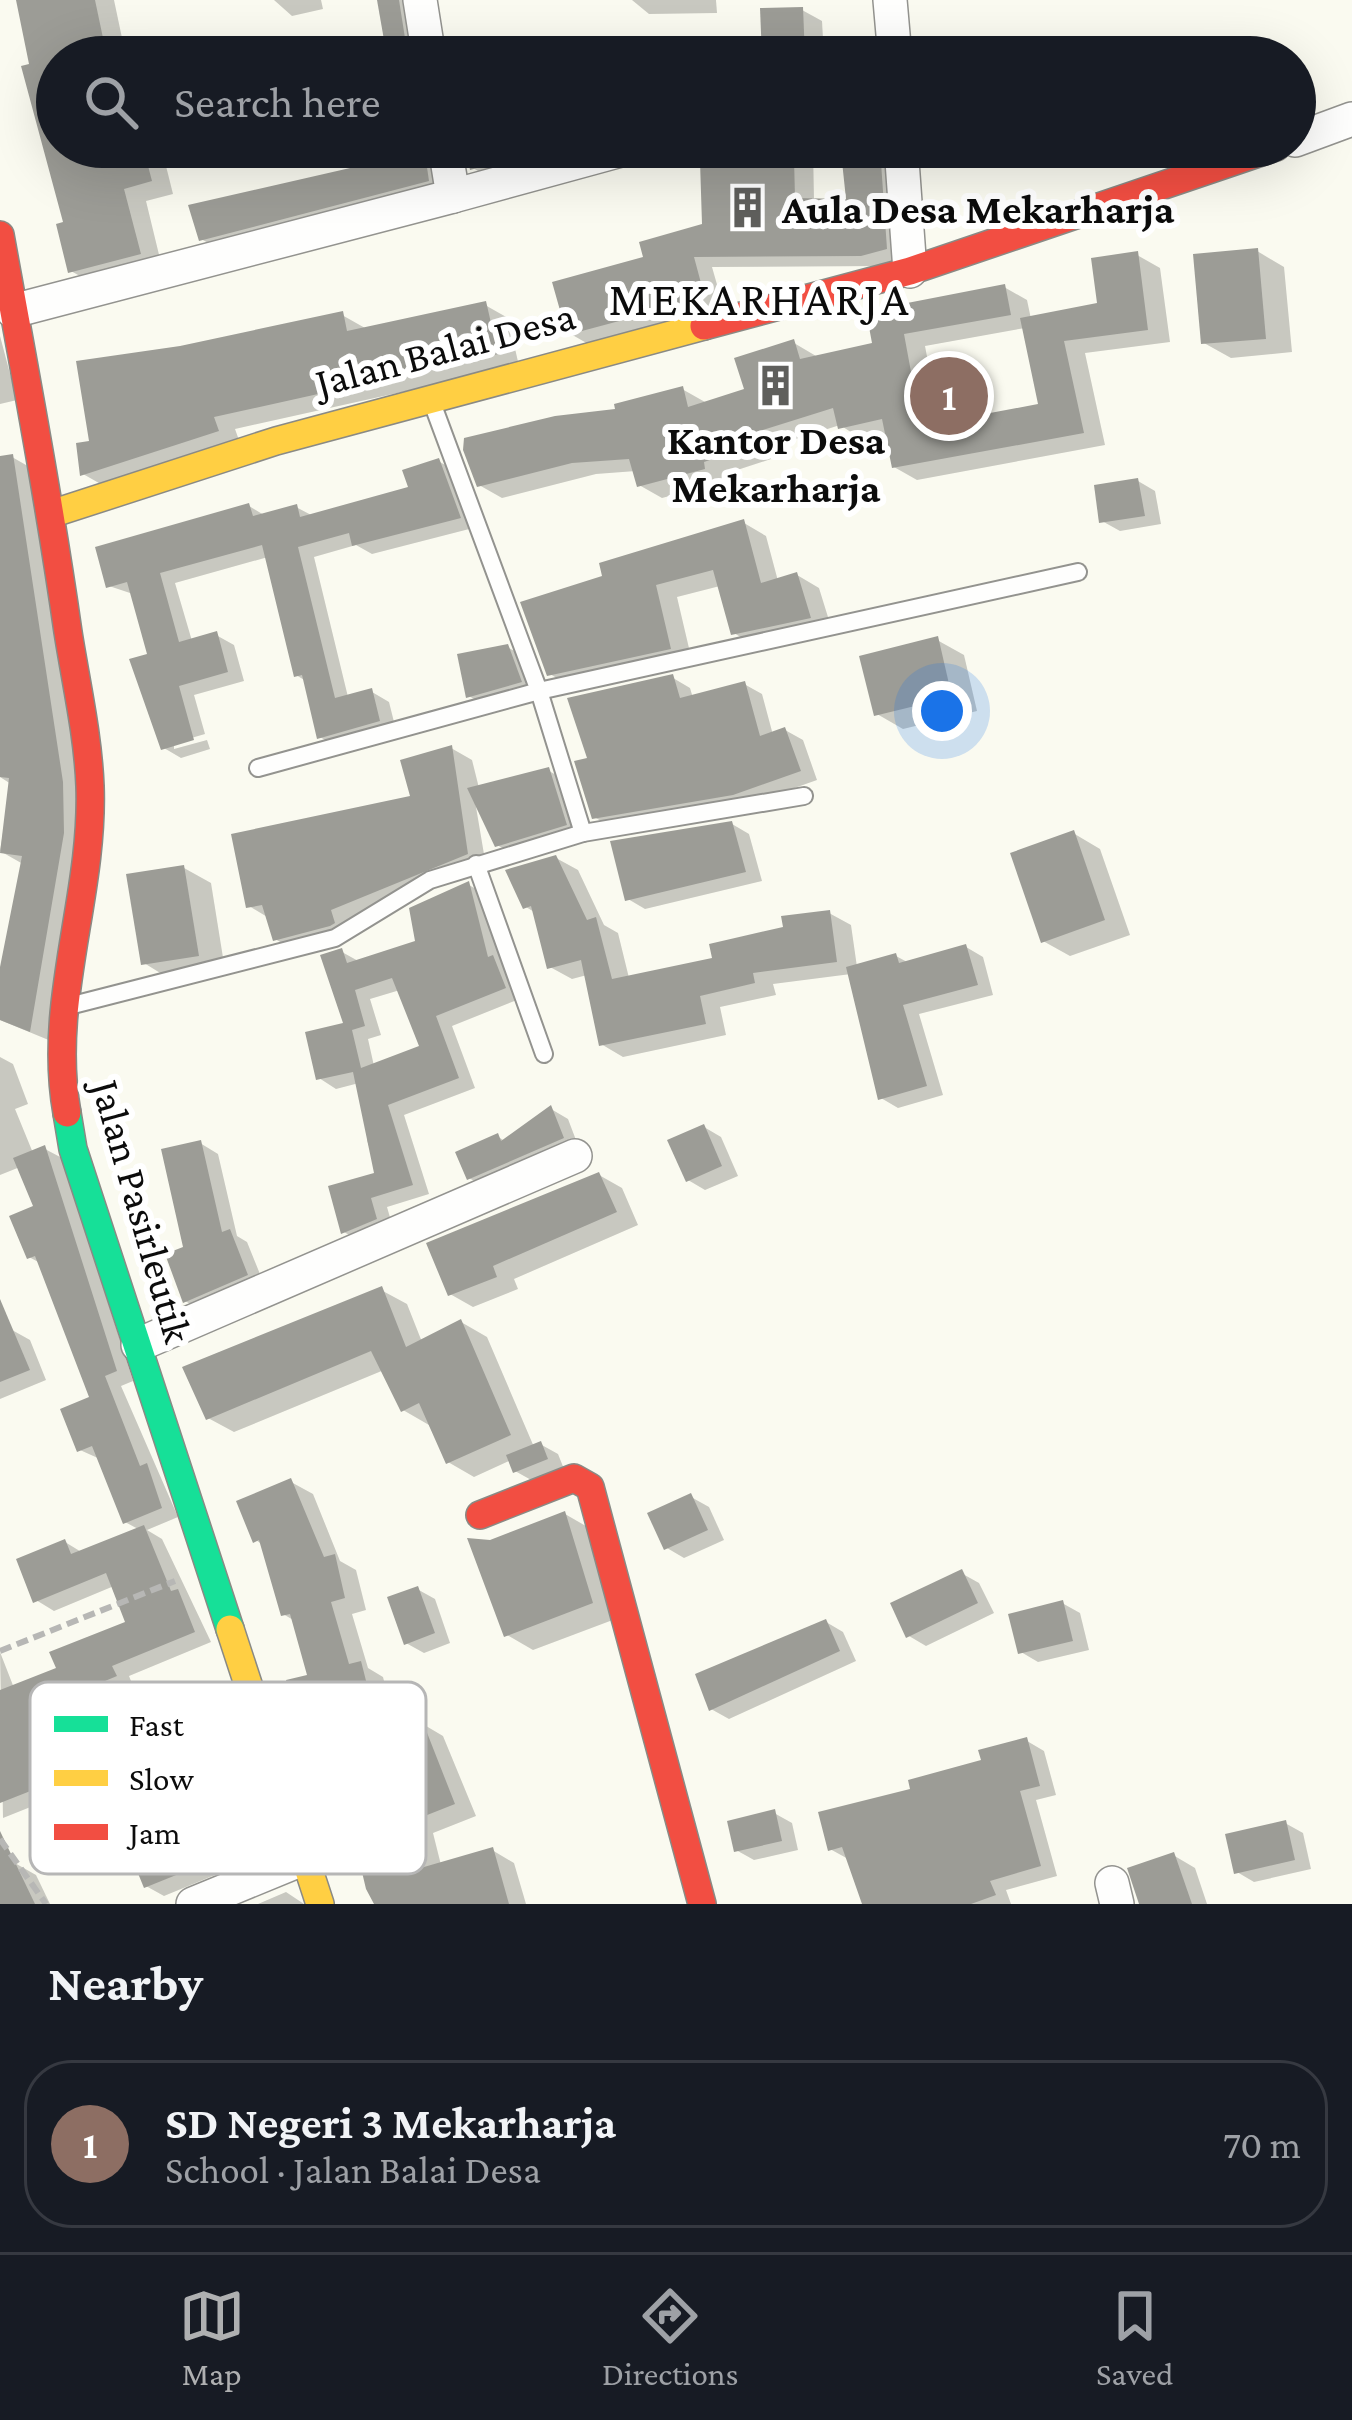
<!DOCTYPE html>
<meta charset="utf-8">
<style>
body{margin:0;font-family:"Crimson Pro",serif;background:#242831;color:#f1f3f6}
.you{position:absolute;left:942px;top:711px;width:42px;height:42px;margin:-30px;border:9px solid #fff;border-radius:50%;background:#1a73e8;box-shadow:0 0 0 18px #1a73e833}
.badge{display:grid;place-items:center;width:78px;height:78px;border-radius:50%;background:#afb0b1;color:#fff;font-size:39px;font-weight:700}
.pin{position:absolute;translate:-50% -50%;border:6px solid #fff;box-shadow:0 3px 12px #0006}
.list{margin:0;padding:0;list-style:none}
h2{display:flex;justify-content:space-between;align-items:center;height:156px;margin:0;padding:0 48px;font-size:51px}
h2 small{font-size:39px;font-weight:400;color:#9ea1a6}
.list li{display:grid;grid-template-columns:78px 1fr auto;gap:36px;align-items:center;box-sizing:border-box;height:168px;margin:0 24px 24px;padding:0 24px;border:3px solid #363941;border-radius:48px}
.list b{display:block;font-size:45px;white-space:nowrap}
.list p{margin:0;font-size:39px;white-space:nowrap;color:#9ea1a6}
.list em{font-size:39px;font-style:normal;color:#9ea1a6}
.icon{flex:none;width:66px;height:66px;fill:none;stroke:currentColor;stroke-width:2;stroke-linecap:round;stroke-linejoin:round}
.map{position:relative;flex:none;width:1352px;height:1904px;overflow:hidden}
.search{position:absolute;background:#171b24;box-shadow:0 12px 48px #0002;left:36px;right:36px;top:36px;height:132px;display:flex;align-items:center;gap:30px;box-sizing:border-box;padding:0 42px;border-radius:66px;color:#9ea1a6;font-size:45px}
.sheet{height:348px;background:#171b24}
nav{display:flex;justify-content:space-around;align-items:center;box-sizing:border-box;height:168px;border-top:3px solid #363941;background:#171b24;font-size:33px;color:#9ea1a6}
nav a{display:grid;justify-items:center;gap:6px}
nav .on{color:#afb0b1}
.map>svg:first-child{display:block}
.shadow{fill:#0003;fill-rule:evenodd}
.building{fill:#9c9c96;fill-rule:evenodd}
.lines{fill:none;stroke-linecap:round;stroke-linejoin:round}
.lane-casing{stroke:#93938f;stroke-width:20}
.street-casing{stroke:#93938f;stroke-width:36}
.fast-casing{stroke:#8a8a85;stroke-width:30}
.slow-casing{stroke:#8a8a85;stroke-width:30}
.jam-casing{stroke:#8a8a85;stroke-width:30}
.path{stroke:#b7b7b5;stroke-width:6;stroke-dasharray:12 6;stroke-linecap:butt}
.lane{stroke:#fefefd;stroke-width:16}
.street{stroke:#fefefd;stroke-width:33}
.fast{stroke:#16e098;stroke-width:27}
.slow{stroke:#ffcf43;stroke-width:27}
.jam{stroke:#f24e42;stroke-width:27}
.labels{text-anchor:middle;stroke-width:12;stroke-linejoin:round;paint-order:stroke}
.poi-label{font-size:42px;font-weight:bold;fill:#0c0c0c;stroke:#fff;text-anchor:start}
.street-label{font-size:42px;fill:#0c0c0c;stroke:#fff}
.quarter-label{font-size:48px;letter-spacing:3px;fill:#0c0c0c;stroke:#fff}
.key{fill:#fff;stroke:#b6b6b6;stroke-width:3}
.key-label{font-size:33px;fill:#0c0c0c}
</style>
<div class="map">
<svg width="1352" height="1904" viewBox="0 0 1352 1904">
<rect width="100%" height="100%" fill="#fafaf0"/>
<g class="shadow">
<path d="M 21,0 L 114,0 L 126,57 L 57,57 L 57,147 L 152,147 L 165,162 L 173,194 L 146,201 L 162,267 L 94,284 L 71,271 L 67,224 Z"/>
<path d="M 274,0 L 321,0 L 323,9 L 292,16 Z"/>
<path d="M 380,0 L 426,0 L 428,57 L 391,57 Z"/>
<path d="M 632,0 L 716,0 L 717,13 L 649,14 Z"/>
<path d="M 802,10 L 822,21 L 824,57 L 765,57 Z"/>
<path d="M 371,147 L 450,147 L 448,191 L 221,250 L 201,239 L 376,165 Z"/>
<path d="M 468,147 L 599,147 L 492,179 L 473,168 Z"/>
<path d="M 703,147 L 813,147 L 814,201 L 849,203 L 879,151 L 899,163 L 906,260 L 883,266 L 712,267 L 724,309 L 590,345 L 569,333 L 647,259 L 705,227 Z"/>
<path d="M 1257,251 L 1284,267 L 1292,352 L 1231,358 L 1204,343 Z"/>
<path d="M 1137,255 L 1160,268 L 1170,342 L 1085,353 L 1105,445 L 917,480 L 894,467 L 888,434 L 863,440 L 840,425 L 768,448 L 771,459 L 725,474 L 726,481 L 662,498 L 639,485 L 636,471 L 596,474 L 502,498 L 479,485 L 619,412 L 682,389 L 705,402 L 748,391 L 794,343 L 816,356 L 876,345 L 1004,287 L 1027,300 L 1031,319 L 1101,305 ZM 1025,328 L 1042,407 L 940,426 L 925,346 Z"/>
<path d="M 485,305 L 508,318 L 519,366 L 235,429 L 240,443 L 106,487 L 83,474 L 93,444 L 181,349 L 342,315 L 365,328 Z"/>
<path d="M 0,336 L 17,400 L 0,404 Z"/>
<path d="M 12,457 L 33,469 L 83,796 L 51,1041 L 0,1020 L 0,978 L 23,864 L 0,851 L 11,784 L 0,777 L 0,459 Z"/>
<path d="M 438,461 L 456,471 L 477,527 L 372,554 L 356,545 L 314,557 L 348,697 L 372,692 L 389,702 L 396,730 L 337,747 L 320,737 L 306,681 L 296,675 L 268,557 L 175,583 L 192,641 L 216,635 L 234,645 L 244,681 L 194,695 L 205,734 L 174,743 L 174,749 L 207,740 L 210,749 L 181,758 L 164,748 L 151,656 L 133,594 L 109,586 L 249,506 L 264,515 L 296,507 L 313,516 L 412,489 Z"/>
<path d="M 1138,481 L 1155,491 L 1161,524 L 1120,531 L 1102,521 Z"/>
<path d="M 744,523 L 766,536 L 778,581 L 797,575 L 819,588 L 832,630 L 757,647 L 734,633 L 720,586 L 677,597 L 692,661 L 572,687 L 550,674 L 605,578 Z"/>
<path d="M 937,640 L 964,655 L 977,711 L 903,729 L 877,714 Z"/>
<path d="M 507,647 L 525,657 L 538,692 L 486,706 L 469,696 Z"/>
<path d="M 673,678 L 690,688 L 693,698 L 744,684 L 762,694 L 773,735 L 785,730 L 803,740 L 817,780 L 752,803 L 612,827 L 594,817 L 590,760 Z"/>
<path d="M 451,748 L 472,760 L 479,788 L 549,771 L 576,786 L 592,839 L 524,860 L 497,845 L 475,801 L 486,866 L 350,922 L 296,951 L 275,939 L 269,918 L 249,906 L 414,798 Z"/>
<path d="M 732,824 L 749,834 L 762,881 L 645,909 L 628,899 Z"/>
<path d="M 1073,833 L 1100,849 L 1130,935 L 1070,956 L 1043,941 Z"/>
<path d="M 556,858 L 578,870 L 604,925 L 618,933 L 629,978 L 716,960 L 829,913 L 851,925 L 857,967 L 896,956 L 909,963 L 966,947 L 983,957 L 993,995 L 919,1014 L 943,1095 L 898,1108 L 881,1098 L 851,974 L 773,984 L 776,995 L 720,1007 L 726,1035 L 623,1057 L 601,1044 L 587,975 L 572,979 L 550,967 L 536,913 L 526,907 Z"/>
<path d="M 184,868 L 211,883 L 225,970 L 170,979 L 144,963 Z"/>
<path d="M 469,885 L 486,895 L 522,998 L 452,1026 L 475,1088 L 404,1115 L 429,1194 L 387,1207 L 393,1228 L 361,1242 L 344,1232 L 378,1175 L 367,1140 L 374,1138 L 359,1083 L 336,1089 L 319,1078 L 347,1025 L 342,952 L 360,962 L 418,943 ZM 400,990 L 423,1047 L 374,1066 L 368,1039 L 381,1035 L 370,999 Z"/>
<path d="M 0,1057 L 13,1064 L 28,1104 L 15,1109 L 33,1153 L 45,1149 L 62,1158 L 133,1381 L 121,1386 L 178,1517 L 147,1530 L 162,1539 L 211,1642 L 129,1676 L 133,1686 L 109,1696 L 140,1775 L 95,1793 L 83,1786 L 3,1818 L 0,1652 L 14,1688 L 59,1670 L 129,1624 L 114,1586 L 54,1611 L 36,1600 L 65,1542 L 83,1553 L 140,1530 L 125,1522 L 100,1459 L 80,1450 L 93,1399 L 42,1264 L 29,1257 L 37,1208 L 20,1167 L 0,1175 Z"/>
<path d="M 551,1109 L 568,1119 L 579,1148 L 487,1188 L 469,1178 L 497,1136 L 506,1142 Z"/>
<path d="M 704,1127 L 721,1137 L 738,1176 L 705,1190 L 688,1180 Z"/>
<path d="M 200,1143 L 218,1154 L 237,1236 L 247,1242 L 264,1284 L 203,1311 L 185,1301 Z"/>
<path d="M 599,1175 L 622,1188 L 638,1225 L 514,1279 L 518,1289 L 473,1307 L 450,1294 Z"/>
<path d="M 381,1290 L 407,1304 L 422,1342 L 461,1322 L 487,1337 L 534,1447 L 540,1444 L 558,1454 L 564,1469 L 533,1481 L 515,1471 L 511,1460 L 474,1477 L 448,1462 L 429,1425 L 403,1410 L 384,1370 L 234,1432 L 208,1418 Z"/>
<path d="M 12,1330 L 30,1340 L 46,1380 L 0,1399 L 0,1335 Z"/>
<path d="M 291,1482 L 313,1494 L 340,1561 L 356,1570 L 366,1610 L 352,1614 L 368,1668 L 383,1677 L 397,1733 L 421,1723 L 443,1736 L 476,1816 L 433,1833 L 441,1865 L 492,1850 L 514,1863 L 526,1904 L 377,1904 L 382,1847 L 342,1746 L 326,1750 L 304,1737 L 311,1677 L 295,1621 L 283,1614 L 263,1545 L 256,1540 Z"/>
<path d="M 691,1497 L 709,1507 L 724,1540 L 684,1558 L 667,1548 Z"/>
<path d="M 565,1514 L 591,1529 L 618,1618 L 533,1650 L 507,1635 Z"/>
<path d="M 961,1573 L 979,1583 L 994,1613 L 926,1646 L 909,1636 Z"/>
<path d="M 417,1589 L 435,1599 L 450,1643 L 424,1653 L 406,1643 Z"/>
<path d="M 1062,1603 L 1080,1613 L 1089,1650 L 1038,1662 L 1021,1652 Z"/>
<path d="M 826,1622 L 843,1632 L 856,1661 L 729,1719 L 711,1709 Z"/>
<path d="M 1027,1741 L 1044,1751 L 1056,1795 L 1036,1800 L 1057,1876 L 1006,1890 L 1011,1904 L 865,1904 L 850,1860 L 830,1849 L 914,1791 Z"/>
<path d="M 254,1796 L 271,1806 L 285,1846 L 164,1896 L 146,1886 Z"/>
<path d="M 774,1813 L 792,1823 L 798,1850 L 754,1860 L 736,1850 Z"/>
<path d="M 1285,1823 L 1303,1833 L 1311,1869 L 1254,1882 L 1237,1872 Z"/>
<path d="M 1173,1855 L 1195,1868 L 1207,1904 L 1139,1904 Z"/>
<path d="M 13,1862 L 36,1875 L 50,1904 L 0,1904 L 0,1868 Z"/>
<path d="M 286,1892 L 304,1904 L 258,1904 Z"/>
</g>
<g class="building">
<path d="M 16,0 L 95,0 L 107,57 L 57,57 L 57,147 L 143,147 L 152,181 L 124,189 L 141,254 L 68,273 L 56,224 L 63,222 L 21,66 L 29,64 Z"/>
<path d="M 377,0 L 399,0 L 408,57 L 387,57 Z"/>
<path d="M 803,7 L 805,57 L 762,57 L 760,8 Z"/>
<path d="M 368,147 L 424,147 L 429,181 L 199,241 L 188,205 L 372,163 Z"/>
<path d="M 466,147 L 528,147 L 529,153 L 470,170 Z"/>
<path d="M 880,148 L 887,249 L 861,256 L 694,257 L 705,298 L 567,335 L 552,282 L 643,257 L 639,242 L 702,224 L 700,161 L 794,158 L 795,198 L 846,199 L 841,152 Z"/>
<path d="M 1258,248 L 1266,339 L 1201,344 L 1193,254 Z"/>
<path d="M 1138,251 L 1148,330 L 1064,341 L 1084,433 L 892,468 L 882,419 L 838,429 L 833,408 L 747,435 L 750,446 L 704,462 L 705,469 L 637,487 L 629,459 L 572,463 L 477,487 L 463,450 L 464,438 L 555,416 L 615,409 L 614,404 L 683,386 L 688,407 L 744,389 L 734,358 L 794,339 L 800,359 L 872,343 L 866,311 L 1005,284 L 1011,315 L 904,334 L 921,426 L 1038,404 L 1020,318 L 1097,303 L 1091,258 Z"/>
<path d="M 486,301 L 498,354 L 214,417 L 219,431 L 80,476 L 76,443 L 89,441 L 76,361 L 180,346 L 343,311 L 347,331 Z"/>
<path d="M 13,454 L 63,782 L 64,833 L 30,1032 L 0,1020 L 0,967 L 22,856 L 0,853 L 9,778 L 0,777 L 0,456 Z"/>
<path d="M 439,458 L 461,518 L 352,546 L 349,533 L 298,547 L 335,698 L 372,688 L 380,721 L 317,739 L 302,675 L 294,677 L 262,545 L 160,573 L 179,642 L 217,631 L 228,672 L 179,686 L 194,740 L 161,750 L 129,659 L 147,654 L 127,582 L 106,588 L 95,547 L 249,503 L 253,516 L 297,504 L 300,517 L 408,487 L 402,470 Z"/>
<path d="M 1138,478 L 1145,516 L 1099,523 L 1094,485 Z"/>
<path d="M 744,519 L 761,583 L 797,572 L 811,618 L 731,635 L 713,570 L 656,585 L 671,649 L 547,676 L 520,602 L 602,576 L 599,563 Z"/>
<path d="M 938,636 L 952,697 L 874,716 L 859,656 Z"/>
<path d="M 508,644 L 522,682 L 466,698 L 457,654 Z"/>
<path d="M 673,674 L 680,698 L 745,681 L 760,736 L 785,727 L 801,771 L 733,795 L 592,819 L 574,761 L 587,758 L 567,698 Z"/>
<path d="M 452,745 L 468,854 L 331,910 L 335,923 L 330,926 L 273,941 L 262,905 L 246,908 L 231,834 L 410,796 L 400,760 Z"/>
<path d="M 549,767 L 567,825 L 495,847 L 467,788 Z"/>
<path d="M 732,821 L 746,872 L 625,901 L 610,841 Z"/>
<path d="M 1074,830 L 1105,920 L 1041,943 L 1010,853 Z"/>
<path d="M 556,855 L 587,920 L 596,917 L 612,979 L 712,958 L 709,944 L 783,927 L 781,916 L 830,910 L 837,962 L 753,973 L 755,983 L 700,996 L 706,1024 L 599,1046 L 581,960 L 547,969 L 531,906 L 523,909 L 505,870 Z"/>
<path d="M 184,865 L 199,956 L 141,965 L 126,874 Z"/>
<path d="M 469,881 L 488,957 L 493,955 L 506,988 L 436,1016 L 459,1078 L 388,1105 L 413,1185 L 371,1198 L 377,1219 L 341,1234 L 328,1186 L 374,1173 L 353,1072 L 316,1080 L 305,1032 L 343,1023 L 320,955 L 342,948 L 347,963 L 415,941 L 409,908 ZM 392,978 L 419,1046 L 361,1068 L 352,1030 L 365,1026 L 355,990 Z"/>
<path d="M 966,944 L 978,985 L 903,1005 L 927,1086 L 878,1100 L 846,967 L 896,953 L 899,963 Z"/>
<path d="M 551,1105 L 564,1138 L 467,1180 L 455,1152 L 498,1133 L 501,1141 Z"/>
<path d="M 704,1124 L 722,1166 L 686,1182 L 667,1140 Z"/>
<path d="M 201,1140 L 222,1232 L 230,1229 L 248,1275 L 183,1303 L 165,1254 L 183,1247 L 161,1149 Z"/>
<path d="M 45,1145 L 117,1371 L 105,1376 L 140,1466 L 147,1463 L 162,1508 L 123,1524 L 92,1446 L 77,1452 L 60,1409 L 89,1397 L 35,1256 L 27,1259 L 9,1216 L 33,1206 L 13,1158 Z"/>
<path d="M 599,1172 L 617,1212 L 493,1266 L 497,1277 L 448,1296 L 426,1243 Z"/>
<path d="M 382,1286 L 406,1347 L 461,1319 L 511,1435 L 446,1464 L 419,1403 L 401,1412 L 371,1351 L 206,1420 L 182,1367 Z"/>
<path d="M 0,1299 L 30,1370 L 0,1382 Z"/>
<path d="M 541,1441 L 548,1459 L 513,1473 L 506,1455 Z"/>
<path d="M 291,1478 L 324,1557 L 335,1554 L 345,1598 L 331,1602 L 349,1664 L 361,1661 L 380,1736 L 422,1720 L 455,1804 L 412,1821 L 424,1867 L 493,1847 L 509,1904 L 374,1904 L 366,1889 L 357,1851 L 378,1845 L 333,1731 L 302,1739 L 286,1680 L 307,1675 L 290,1614 L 281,1616 L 259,1540 L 253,1543 L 236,1501 Z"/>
<path d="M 691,1493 L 708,1530 L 664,1550 L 647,1513 Z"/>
<path d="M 565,1511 L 593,1603 L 504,1637 L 467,1538 L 490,1540 Z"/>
<path d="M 144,1525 L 171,1591 L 178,1589 L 195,1632 L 112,1666 L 117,1676 L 93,1686 L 124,1765 L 74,1784 L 71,1775 L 0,1803 L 0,1690 L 56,1668 L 49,1652 L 125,1622 L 106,1573 L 33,1603 L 16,1559 L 65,1539 L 71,1554 Z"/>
<path d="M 962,1569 L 978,1603 L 906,1638 L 890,1603 Z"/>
<path d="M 418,1586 L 435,1633 L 404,1645 L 387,1597 Z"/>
<path d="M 1063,1600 L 1073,1641 L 1018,1654 L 1008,1614 Z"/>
<path d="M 826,1619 L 840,1651 L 709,1711 L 695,1674 Z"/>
<path d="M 1027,1737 L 1040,1786 L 1020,1791 L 1041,1866 L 990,1881 L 996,1895 L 971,1904 L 862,1904 L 842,1847 L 828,1851 L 818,1812 L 910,1789 L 908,1780 L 981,1760 L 978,1750 Z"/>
<path d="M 254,1792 L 270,1837 L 144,1888 L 126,1844 Z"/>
<path d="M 775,1809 L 782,1841 L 734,1852 L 727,1821 Z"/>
<path d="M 1286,1820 L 1295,1860 L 1234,1874 L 1225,1834 Z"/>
<path d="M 0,1831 L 35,1904 L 0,1904 Z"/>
<path d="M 1174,1852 L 1192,1904 L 1139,1904 L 1127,1868 Z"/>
</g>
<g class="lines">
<defs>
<g id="lane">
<path d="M 258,768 L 539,691 L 431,400"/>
<path d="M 583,833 L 804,796"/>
<path d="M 476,864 L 544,1054"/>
<path d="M 69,1006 L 335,938 L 430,880 L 583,833 L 539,691 L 1078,572"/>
</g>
<g id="street">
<path d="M 420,0 L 429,57"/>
<path d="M 890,0 L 895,57"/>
<path d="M 1295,140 L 1352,119"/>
<path d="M 901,147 L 910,271"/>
<path d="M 453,196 L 632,147"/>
<path d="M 13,311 L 453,196 L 445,147"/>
<path d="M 138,1345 L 575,1156"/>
<path d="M 1112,1883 L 1117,1904"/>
<path d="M 193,1904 L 307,1857"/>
</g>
<path id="fast" d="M 67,1113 L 73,1149 L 230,1629"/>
<g id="slow">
<path d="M 51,514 L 276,441 L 704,326"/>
<path d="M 230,1629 L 320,1904"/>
</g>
<g id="jam">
<path d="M 0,235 C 24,367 49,499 68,632 C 76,683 88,735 90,786 C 94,897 47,1002 67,1113"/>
<path d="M 704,326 L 910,271 L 1276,147"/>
<path d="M 480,1515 L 574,1478 L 590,1487 L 702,1904"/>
</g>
</defs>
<use href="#lane" class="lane-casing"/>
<use href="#street" class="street-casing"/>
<use href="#fast" class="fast-casing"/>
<use href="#slow" class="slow-casing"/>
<use href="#jam" class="jam-casing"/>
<g class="path">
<path d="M 0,1651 L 175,1581"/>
<path d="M 0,1839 L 46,1904"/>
</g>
<use href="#lane" class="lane"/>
<use href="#street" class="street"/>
<use href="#fast" class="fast"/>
<use href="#slow" class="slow"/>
<use href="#jam" class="jam"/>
</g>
<defs>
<symbol id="building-bare" viewBox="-9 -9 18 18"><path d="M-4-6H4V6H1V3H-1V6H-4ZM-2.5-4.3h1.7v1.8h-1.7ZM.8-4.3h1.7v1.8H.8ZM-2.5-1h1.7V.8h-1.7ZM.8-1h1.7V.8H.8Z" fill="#5f5f5c" stroke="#fff" stroke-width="2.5" paint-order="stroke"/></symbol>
</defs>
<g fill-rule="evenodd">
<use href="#building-bare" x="718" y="178" width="59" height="59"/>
<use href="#building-bare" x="746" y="356" width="59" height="59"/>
</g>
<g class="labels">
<g class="poi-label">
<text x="782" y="223">Aula Desa Mekarharja</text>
<text x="776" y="454" text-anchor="middle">Kantor Desa<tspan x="776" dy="48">Mekarharja</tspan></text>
</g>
<g class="street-label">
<text transform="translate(445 348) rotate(-15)" y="15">Jalan Balai Desa</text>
<text transform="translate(143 1211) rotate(74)" y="15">Jalan Pasirleutik</text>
</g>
<g class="quarter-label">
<text x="760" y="315">MEKARHARJA</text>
</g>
</g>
<rect x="30" y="1682" width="396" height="192" rx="18" class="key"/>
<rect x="54" y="1716" width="54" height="16" fill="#16e098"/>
<rect x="54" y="1770" width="54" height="16" fill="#ffcf43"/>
<rect x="54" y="1824" width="54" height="16" fill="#f24e42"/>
<g class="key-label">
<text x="129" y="1736">Fast</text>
<text x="129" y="1790">Slow</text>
<text x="129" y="1844">Jam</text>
</g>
</svg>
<div class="you"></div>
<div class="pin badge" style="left:949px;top:396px;background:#8d6e63">1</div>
<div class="search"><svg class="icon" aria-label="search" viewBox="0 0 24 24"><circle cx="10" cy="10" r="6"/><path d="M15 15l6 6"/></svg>Search here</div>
</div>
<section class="sheet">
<h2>Nearby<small></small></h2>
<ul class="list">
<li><span class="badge" style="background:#8d6e63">1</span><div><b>SD Negeri 3 Mekarharja</b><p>School · Jalan Balai Desa</p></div><em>70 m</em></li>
</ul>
</section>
<nav>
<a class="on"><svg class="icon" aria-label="map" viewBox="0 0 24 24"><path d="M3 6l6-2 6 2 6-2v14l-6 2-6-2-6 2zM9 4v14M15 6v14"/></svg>Map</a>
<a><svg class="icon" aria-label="directions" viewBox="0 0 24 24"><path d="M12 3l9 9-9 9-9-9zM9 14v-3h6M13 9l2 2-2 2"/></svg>Directions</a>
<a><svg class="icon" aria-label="saved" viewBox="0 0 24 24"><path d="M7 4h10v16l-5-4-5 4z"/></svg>Saved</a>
</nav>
